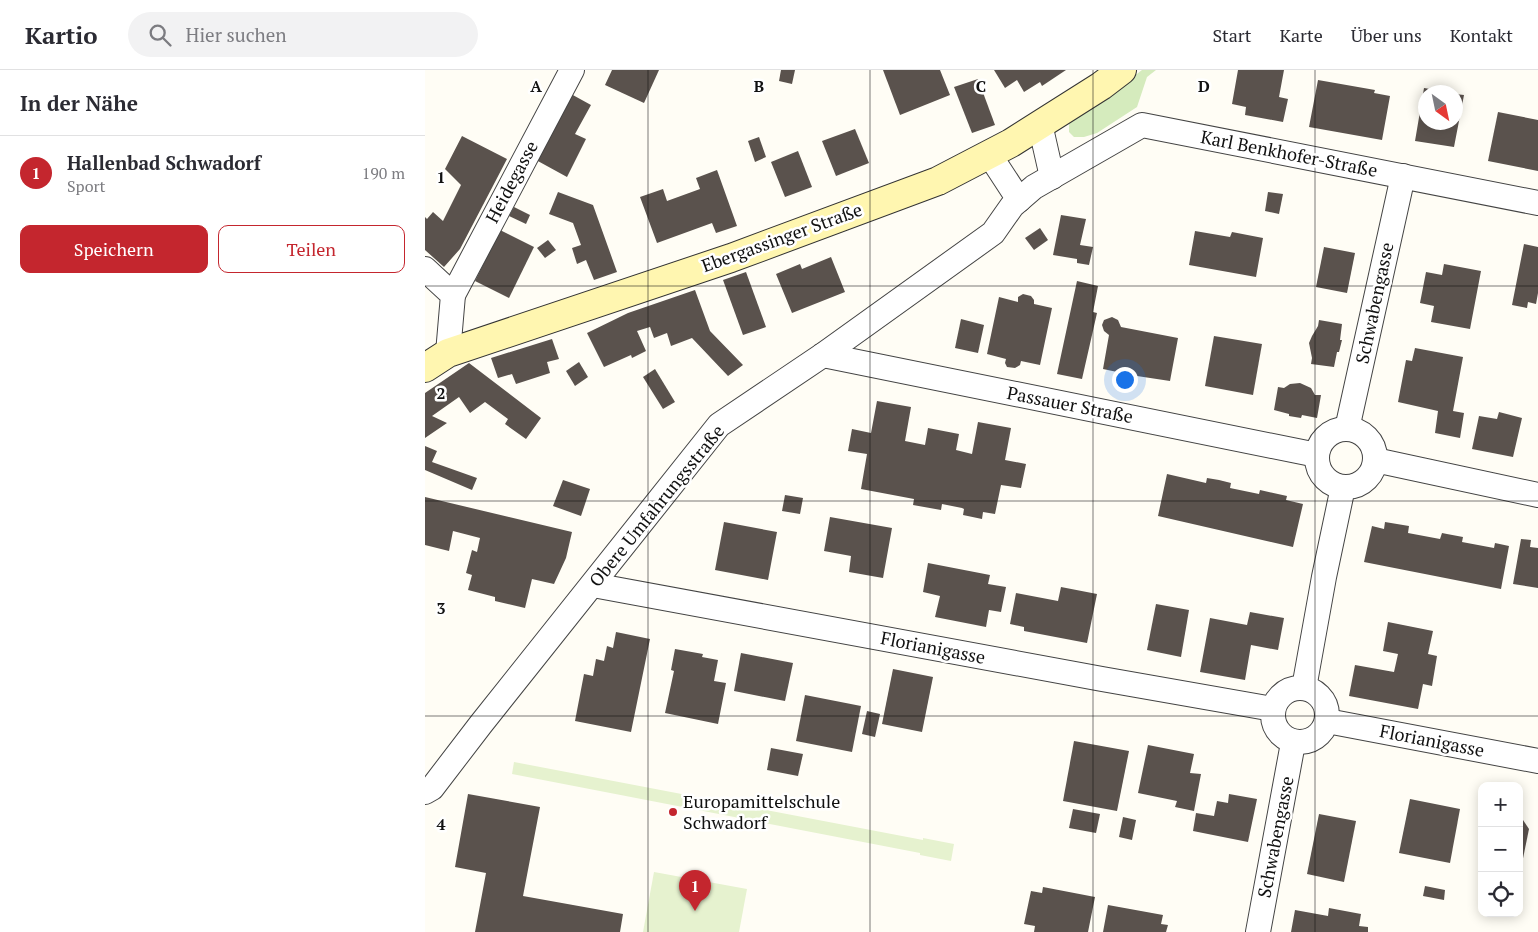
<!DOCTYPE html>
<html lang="de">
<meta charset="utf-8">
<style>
body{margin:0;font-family:"PT Serif",serif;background:#f2f2f3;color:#2b2b33}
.controls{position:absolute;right:15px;bottom:15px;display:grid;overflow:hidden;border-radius:10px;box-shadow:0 2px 12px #0003}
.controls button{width:45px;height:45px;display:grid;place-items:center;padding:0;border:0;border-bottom:1px solid #e1e1e2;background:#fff;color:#2b2b33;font:25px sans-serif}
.compass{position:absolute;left:993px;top:15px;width:45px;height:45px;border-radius:50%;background:#fff;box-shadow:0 2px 12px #0003;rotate:147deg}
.you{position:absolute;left:699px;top:309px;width:18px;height:18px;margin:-12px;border:4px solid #fff;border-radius:50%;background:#1a73e8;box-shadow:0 0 0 8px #1a73e833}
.badge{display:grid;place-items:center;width:32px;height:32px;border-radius:50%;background:#c4262e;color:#fff;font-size:16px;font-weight:700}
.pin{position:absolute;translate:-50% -41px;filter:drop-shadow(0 1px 2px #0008)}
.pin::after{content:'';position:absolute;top:26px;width:18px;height:15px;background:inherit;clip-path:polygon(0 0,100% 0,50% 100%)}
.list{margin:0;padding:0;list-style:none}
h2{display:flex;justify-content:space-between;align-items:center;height:65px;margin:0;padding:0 20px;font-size:21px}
h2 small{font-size:16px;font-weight:400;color:#7c7c81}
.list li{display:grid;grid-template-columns:32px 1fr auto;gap:15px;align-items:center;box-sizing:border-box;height:75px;padding:0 20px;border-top:1px solid #e1e1e2}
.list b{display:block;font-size:19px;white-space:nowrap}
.list p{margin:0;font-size:16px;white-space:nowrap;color:#7c7c81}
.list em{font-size:16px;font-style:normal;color:#7c7c81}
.actions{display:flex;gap:10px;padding:15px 20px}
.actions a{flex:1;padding:11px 0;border:1px solid #c4262e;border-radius:10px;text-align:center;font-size:18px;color:#c4262e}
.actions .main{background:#c4262e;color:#fff}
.icon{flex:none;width:28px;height:28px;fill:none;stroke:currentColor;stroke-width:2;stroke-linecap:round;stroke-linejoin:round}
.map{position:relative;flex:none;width:1113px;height:862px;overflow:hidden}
header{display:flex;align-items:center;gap:30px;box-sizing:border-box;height:70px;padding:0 25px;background:#fff;border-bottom:1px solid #e1e1e2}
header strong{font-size:24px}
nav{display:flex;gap:28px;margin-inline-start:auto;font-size:18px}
.search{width:350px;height:45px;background:#f2f2f3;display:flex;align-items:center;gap:12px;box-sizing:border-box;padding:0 18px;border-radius:28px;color:#7c7c81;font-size:19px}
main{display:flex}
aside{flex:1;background:#fff}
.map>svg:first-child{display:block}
.green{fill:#d5ebbd}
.pitch{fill:#e6f2cf}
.building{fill:#5a524d}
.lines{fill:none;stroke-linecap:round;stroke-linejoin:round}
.street-casing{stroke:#444;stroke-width:26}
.secondary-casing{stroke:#333;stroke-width:30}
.street{stroke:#fff;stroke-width:24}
.secondary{stroke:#fff6b0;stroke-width:28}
.grid{fill:none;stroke:#111;stroke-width:1;stroke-opacity:0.55}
.poi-dot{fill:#c4262e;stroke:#fff;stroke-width:2}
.labels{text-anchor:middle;stroke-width:5;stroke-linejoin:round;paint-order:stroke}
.street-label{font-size:18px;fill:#111;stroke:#fff}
.poi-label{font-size:18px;fill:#111;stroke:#fff;text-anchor:start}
.grid-label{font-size:16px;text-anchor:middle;font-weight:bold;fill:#111;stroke:#fff;stroke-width:5;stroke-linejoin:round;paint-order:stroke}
</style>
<header>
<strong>Kartio</strong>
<div class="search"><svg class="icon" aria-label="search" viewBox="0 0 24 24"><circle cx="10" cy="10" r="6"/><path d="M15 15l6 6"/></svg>Hier suchen</div>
<nav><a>Start</a><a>Karte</a><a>Über uns</a><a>Kontakt</a></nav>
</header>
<main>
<aside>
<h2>In der Nähe<small></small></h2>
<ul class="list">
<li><span class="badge">1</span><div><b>Hallenbad Schwadorf</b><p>Sport</p></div><em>190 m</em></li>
</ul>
<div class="actions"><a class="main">Speichern</a><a>Teilen</a></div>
</aside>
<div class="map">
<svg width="1113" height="862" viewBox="0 0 1113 862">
<rect width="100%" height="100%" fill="#fffdf5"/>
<path class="green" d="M 717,0 L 731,0 L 722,7 L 712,37 L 672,63 L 659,67 L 649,67 L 644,62 L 644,54 L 651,46 L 691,20 Z"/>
<g class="pitch">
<path d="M 89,692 L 498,770 L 498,768 L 529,774 L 526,791 L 495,785 L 495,783 L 87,704 Z"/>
<path d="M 229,802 L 322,819 L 314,862 L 218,862 Z"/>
</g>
<g class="building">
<path d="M 187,0 L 234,0 L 219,33 L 180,15 Z"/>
<path d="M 356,0 L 370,0 L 367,14 L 354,11 Z"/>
<path d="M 458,0 L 515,0 L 525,25 L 475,45 Z"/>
<path d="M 569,0 L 641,0 L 617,16 L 615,12 L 599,22 L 592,10 L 580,18 Z"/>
<path d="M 813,0 L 859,0 L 854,27 L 863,29 L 858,52 L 820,45 L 821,37 L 807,34 Z"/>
<path d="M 553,9 L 570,55 L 547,63 L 529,17 Z"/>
<path d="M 893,10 L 950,20 L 949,23 L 965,26 L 957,70 L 884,57 Z"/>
<path d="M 999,18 L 1017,21 L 1001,22 L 1001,52 L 1030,52 L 1030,24 L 1039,25 L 1029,77 L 990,71 Z"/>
<path d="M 146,24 L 166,35 L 150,64 L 161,69 L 142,107 L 111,90 Z"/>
<path d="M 1073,42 L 1113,50 L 1113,101 L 1063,91 Z"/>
<path d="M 430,59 L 444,93 L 411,106 L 397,71 Z"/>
<path d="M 37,66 L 82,89 L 35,179 L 19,197 L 0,180 L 0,147 L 2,149 L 8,142 L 18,151 L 36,115 L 20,99 Z"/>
<path d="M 334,67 L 341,87 L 330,92 L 323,71 Z"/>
<path d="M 373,81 L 387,117 L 360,127 L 346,92 Z"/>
<path d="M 292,100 L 312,156 L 291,163 L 287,153 L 232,173 L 215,127 L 238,119 L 242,131 L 275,119 L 271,108 Z"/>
<path d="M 133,122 L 168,135 L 192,202 L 169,210 L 161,190 L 152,194 L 147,178 L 156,175 L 148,153 L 124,144 Z"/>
<path d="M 843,122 L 858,124 L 854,144 L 840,141 Z"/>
<path d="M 89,137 L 105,145 L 101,154 L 84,146 Z"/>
<path d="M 636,145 L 661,149 L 655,175 L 668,177 L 664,195 L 652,193 L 652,189 L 628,185 Z"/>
<path d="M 615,158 L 623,170 L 609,180 L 600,168 Z"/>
<path d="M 75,160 L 109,177 L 84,228 L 50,211 Z"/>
<path d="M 770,161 L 805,167 L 807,162 L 838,168 L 831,207 L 764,195 Z"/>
<path d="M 123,170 L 131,180 L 120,188 L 112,178 Z"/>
<path d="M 1099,174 L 1113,177 L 1113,223 L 1111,234 L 1103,232 L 1102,238 L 1087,235 Z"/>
<path d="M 899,177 L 930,183 L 922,223 L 891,217 Z"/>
<path d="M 406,187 L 420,222 L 367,243 L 351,204 L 375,194 L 377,199 Z"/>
<path d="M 1019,194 L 1056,201 L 1045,259 L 1006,252 L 1009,236 L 995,233 L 1001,202 L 1017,205 Z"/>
<path d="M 321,202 L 341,257 L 318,265 L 298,210 Z"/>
<path d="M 652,211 L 673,216 L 668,242 L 672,243 L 657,309 L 632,304 Z"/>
<path d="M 270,220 L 285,261 L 318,295 L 303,306 L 267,268 L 246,276 L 242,263 L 229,268 L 225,257 L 212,261 L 221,281 L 207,288 L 206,285 L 179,297 L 162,263 L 203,243 Z"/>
<path d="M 598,224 L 606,226 L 609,230 L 609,234 L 627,238 L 615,295 L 596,291 L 595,295 L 590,298 L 582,297 L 580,293 L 581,289 L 562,284 L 574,227 L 593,232 L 593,227 Z"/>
<path d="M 687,247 L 693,250 L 696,257 L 753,268 L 745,311 L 712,306 L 708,310 L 699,308 L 697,303 L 678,299 L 684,265 L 679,261 L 677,255 L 679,250 Z"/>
<path d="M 536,249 L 559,255 L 553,283 L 530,278 Z"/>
<path d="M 894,250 L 917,254 L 915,270 L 917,270 L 914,282 L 912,282 L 909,297 L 886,294 L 887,288 L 884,273 L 887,266 L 893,256 Z"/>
<path d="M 789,266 L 837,274 L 828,325 L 780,316 Z"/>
<path d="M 127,269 L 134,289 L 122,292 L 125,303 L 91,314 L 87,304 L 73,308 L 66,288 Z"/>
<path d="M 990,278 L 1038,287 L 1028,341 L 1039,343 L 1035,368 L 1010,363 L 1013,341 L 973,332 L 981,290 L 987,291 Z"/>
<path d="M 154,292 L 163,307 L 150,316 L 141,301 Z"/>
<path d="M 44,293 L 116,348 L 101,369 L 80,354 L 83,349 L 60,332 L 45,343 L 34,327 L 7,346 L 22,353 L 0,368 L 0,323 Z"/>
<path d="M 230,299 L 250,332 L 238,339 L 218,307 Z"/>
<path d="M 875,313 L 886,318 L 890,325 L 896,325 L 892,348 L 877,345 L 876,348 L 864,346 L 864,344 L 849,340 L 853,317 L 859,318 L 865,314 Z"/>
<path d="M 452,331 L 486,337 L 480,371 L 500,375 L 503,358 L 534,364 L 531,380 L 547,384 L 553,352 L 586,358 L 580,390 L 601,394 L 596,418 L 576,415 L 570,444 L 558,442 L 557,449 L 538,445 L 539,439 L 537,438 L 517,434 L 516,440 L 488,435 L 489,429 L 436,419 L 442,384 L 423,381 L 427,359 L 446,363 Z"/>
<path d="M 1074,342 L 1097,348 L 1088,387 L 1047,379 L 1054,346 L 1072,349 Z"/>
<path d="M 0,376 L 12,381 L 7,392 L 52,408 L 47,420 L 0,400 Z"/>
<path d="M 742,404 L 781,413 L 782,408 L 794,410 L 806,413 L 805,418 L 834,424 L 835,420 L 862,426 L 861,430 L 878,434 L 868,477 L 733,446 Z"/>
<path d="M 138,410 L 165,419 L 156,446 L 128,436 Z"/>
<path d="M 360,425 L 378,428 L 375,444 L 357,441 Z"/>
<path d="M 0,427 L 147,462 L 141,488 L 129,514 L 107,509 L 100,538 L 70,531 L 70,527 L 43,520 L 47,505 L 41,503 L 47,480 L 52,482 L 55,468 L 28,461 L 24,481 L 0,475 Z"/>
<path d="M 405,447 L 467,458 L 458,508 L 424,502 L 426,486 L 399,481 Z"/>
<path d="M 299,452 L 352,462 L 343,510 L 290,500 Z"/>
<path d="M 960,452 L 984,456 L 983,463 L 1015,469 L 1017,463 L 1022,464 L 1038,467 L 1037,472 L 1069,478 L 1070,473 L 1084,476 L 1076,519 L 939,492 L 947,456 L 959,459 Z"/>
<path d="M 1096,469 L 1106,470 L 1105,477 L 1113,478 L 1113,518 L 1088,514 Z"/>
<path d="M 503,493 L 565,505 L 563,514 L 581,517 L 576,542 L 564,540 L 561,557 L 510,547 L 515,526 L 498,522 Z"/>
<path d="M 636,517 L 672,524 L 662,573 L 599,561 L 599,557 L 585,554 L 591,523 L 633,531 Z"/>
<path d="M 731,534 L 764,540 L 756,587 L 722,580 Z"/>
<path d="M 825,542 L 859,548 L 853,580 L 826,575 L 820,610 L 775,602 L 785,548 L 822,555 Z"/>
<path d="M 963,552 L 1008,561 L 1003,584 L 1012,586 L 1007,616 L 998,614 L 993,639 L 924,626 L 930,595 L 969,602 L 973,584 L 958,581 Z"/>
<path d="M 191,562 L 225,569 L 206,662 L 150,651 L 159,604 L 168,606 L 171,589 L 179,591 L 182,576 L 188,578 Z"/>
<path d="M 250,579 L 278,584 L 277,587 L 293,590 L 289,611 L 301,613 L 293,654 L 240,643 L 249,601 L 246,600 Z"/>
<path d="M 316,583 L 368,593 L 360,631 L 309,621 Z"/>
<path d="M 468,599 L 508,607 L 497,662 L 457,654 Z"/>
<path d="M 380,625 L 436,636 L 427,682 L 371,671 Z"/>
<path d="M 442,641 L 455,644 L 450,667 L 437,664 Z"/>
<path d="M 649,671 L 704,681 L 692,741 L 638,731 Z"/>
<path d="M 723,675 L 769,684 L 765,703 L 776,704 L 769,741 L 750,737 L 752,731 L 713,723 Z"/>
<path d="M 346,678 L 378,684 L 373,706 L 342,700 Z"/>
<path d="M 43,724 L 115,737 L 98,826 L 198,844 L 195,862 L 50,862 L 61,803 L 30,797 Z"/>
<path d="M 804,724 L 832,729 L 823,772 L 768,761 L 771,743 L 789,746 L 792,731 L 803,733 Z"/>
<path d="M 985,729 L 1035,739 L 1025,793 L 974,783 Z"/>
<path d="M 648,739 L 675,744 L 671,763 L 644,758 Z"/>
<path d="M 894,744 L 931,751 L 919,812 L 882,804 Z"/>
<path d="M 698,747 L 711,750 L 707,770 L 694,767 Z"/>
<path d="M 1094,749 L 1098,750 L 1104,759 L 1095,803 Z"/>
<path d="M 1000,816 L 1020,820 L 1019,830 L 998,826 Z"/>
<path d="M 618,817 L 670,827 L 663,862 L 609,862 L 610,856 L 599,854 L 606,821 L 617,823 Z"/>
<path d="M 683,835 L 738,845 L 736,854 L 743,855 L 741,862 L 678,862 Z"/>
<path d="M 904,838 L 936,844 L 934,856 L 943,857 L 943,862 L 866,862 L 870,840 L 903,846 Z"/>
</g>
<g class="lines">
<defs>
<g id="street">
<path d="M 615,54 L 627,107"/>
<path d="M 564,84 L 594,130"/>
<path d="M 0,199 L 28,225 L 23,283"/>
<path d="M 28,225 L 147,0"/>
<path d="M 398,285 L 892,385"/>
<circle cx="921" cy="388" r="29"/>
<path d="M 922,359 L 978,106"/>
<path d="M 950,390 L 1113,425"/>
<path d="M 168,515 L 677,609 L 848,639"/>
<circle cx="875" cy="645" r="27"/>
<path d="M 879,618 L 899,507 L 918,417"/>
<path d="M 902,651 L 1113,691"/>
<path d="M 0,722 L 7,718 L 56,654 L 294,355 L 398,285 L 568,163 L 587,136 L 609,117 L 717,55 L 1113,133"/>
<path d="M 833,862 L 868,673"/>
</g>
<path id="secondary" d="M 0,298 L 23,283 L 306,188 L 513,111 L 586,73 L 676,16 L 697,0"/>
</defs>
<use href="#street" class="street-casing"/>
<use href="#secondary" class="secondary-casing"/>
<use href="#street" class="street"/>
<use href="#secondary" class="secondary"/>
</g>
<path class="grid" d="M 223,0 L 223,862M 445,0 L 445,862M 668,0 L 668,862M 890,0 L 890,862M 0,216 L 1113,216M 0,431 L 1113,431M 0,646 L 1113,646"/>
<circle class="poi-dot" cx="248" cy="742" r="5"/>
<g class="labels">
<g class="street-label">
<text transform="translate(864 84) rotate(11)" y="6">Karl Benkhofer-Straße</text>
<text transform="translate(87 112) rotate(-62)" y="6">Heidegasse</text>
<text transform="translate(357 168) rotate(-20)" y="6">Ebergassinger Straße</text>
<text transform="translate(950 233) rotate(-78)" y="6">Schwabengasse</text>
<text transform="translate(645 335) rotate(11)" y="6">Passauer Straße</text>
<text transform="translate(232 436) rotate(-51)" y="6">Obere Umfahrungsstraße</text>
<text transform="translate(508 578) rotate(11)" y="6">Florianigasse</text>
<text transform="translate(1007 671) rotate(11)" y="6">Florianigasse</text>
<text transform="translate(851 767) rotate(-79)" y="6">Schwabengasse</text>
</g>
<g class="poi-label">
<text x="258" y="738">Europamittelschule<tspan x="258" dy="21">Schwadorf</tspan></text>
</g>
</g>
<g class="grid-label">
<text x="111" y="22">A</text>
<text x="334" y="22">B</text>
<text x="556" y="22">C</text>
<text x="779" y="22">D</text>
<text x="16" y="113">1</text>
<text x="16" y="329">2</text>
<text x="16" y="544">3</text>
<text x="16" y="760">4</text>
</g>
</svg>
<div class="controls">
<button>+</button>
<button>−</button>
<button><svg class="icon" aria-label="locate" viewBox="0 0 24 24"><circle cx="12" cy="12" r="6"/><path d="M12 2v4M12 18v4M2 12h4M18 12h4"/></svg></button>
</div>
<svg class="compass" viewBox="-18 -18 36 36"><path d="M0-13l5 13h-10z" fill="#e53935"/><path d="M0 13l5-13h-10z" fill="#7c7c81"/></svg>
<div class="you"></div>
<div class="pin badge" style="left:270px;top:841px">1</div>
</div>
</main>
